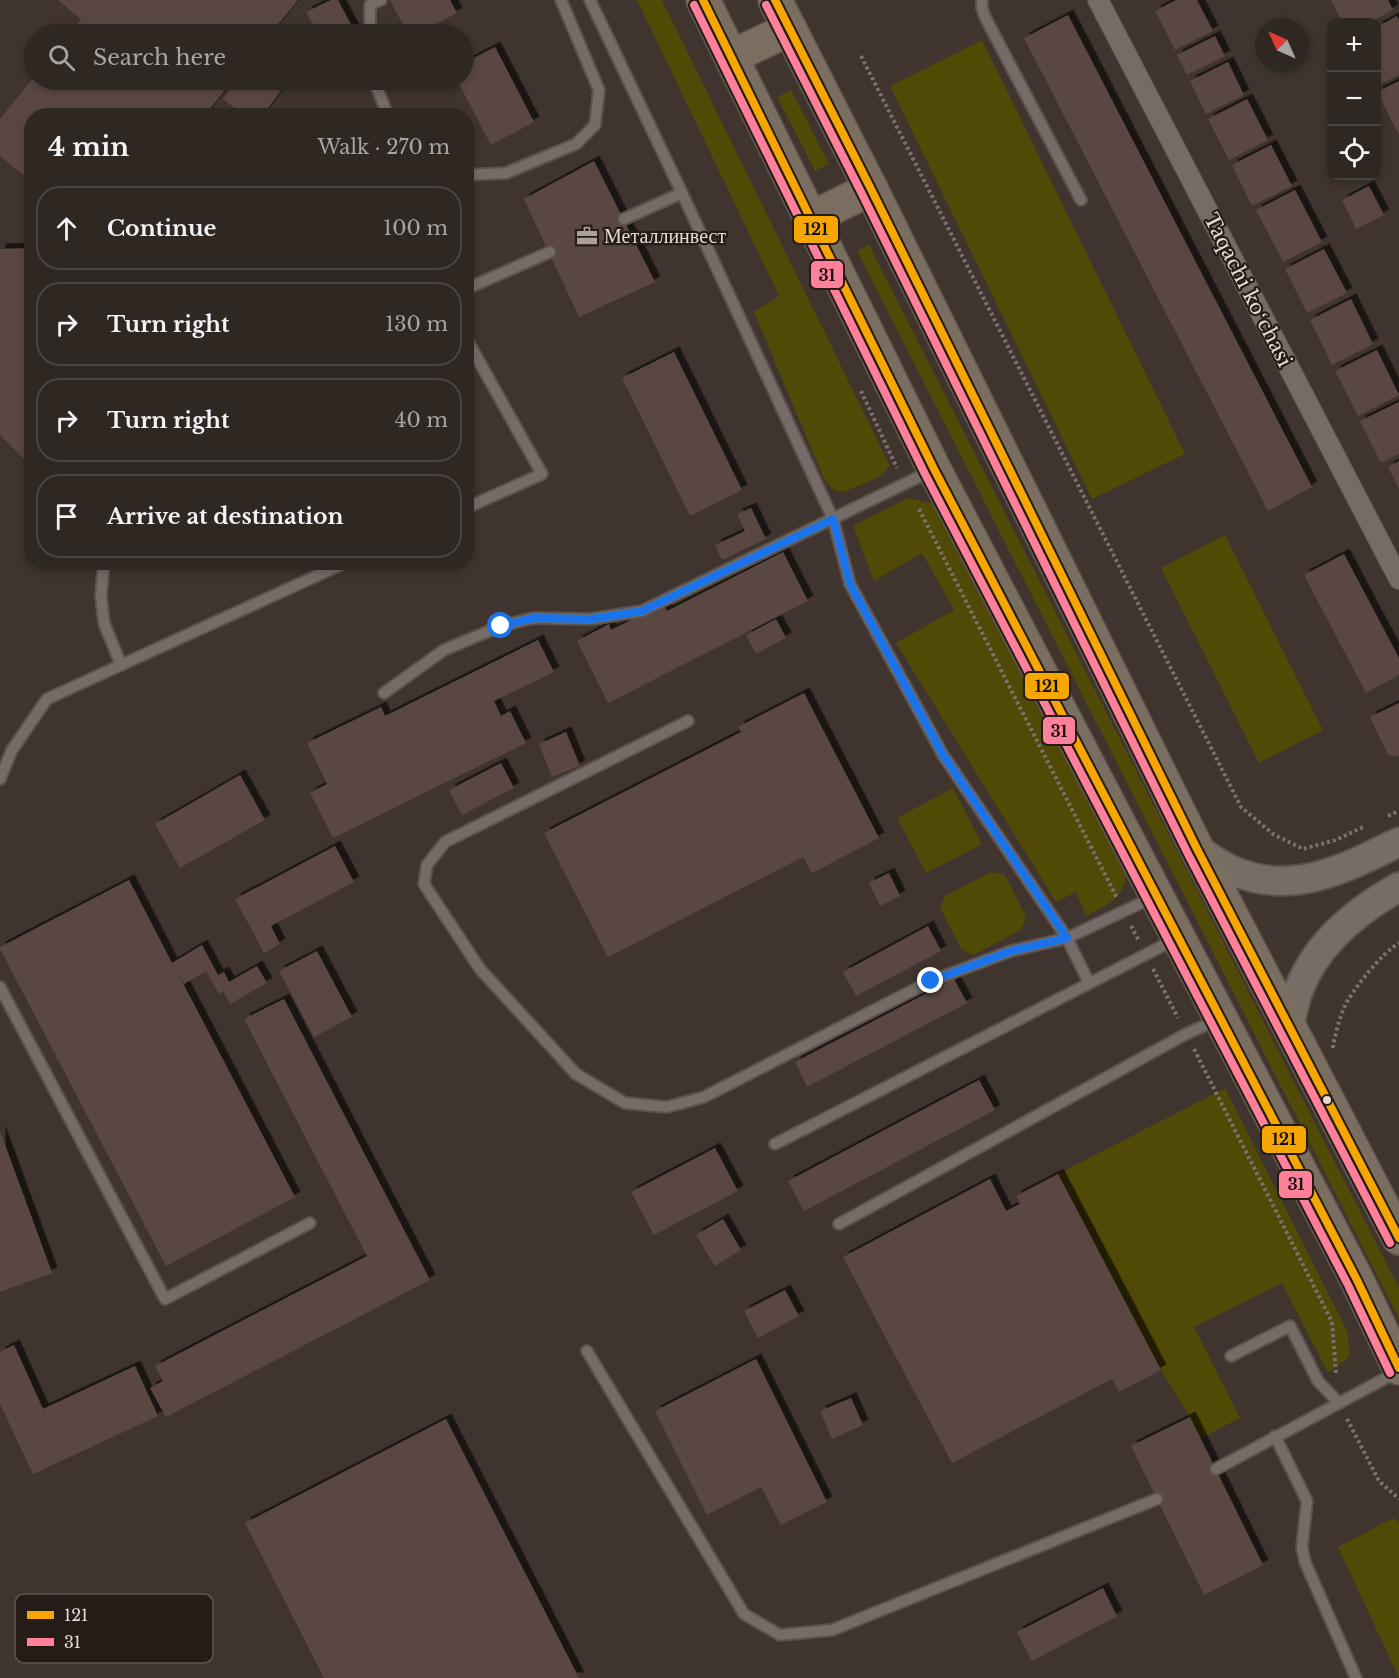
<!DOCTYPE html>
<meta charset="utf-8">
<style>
body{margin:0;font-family:"Libre Baskerville",serif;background:#372f2a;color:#f1f3f6}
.controls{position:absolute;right:18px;top:18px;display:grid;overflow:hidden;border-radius:12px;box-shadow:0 3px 9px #0003}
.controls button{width:54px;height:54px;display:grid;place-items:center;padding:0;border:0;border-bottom:2px solid #4a4440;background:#2f2722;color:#f1f3f6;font:30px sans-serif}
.compass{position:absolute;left:1255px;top:18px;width:54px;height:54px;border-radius:50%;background:#2f2722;box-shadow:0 3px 9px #0003;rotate:315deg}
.stop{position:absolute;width:18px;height:18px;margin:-14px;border:4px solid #1a73e8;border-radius:50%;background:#fff}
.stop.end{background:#1a73e8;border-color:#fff;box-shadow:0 2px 6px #0008}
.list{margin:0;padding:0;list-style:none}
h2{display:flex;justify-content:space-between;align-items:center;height:78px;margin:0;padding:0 24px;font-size:26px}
h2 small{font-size:20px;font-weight:400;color:#a7a5a5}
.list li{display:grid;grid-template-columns:39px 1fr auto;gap:18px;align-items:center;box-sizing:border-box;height:84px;margin:0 12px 12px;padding:0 12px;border:2px solid #4a4440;border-radius:24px}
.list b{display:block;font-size:22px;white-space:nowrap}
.list em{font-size:20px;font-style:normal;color:#a7a5a5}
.icon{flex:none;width:33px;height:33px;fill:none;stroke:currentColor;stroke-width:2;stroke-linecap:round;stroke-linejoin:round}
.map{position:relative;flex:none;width:1399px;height:1678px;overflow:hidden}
.search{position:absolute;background:#2f2722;box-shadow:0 3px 9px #0003;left:24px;top:24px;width:450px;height:66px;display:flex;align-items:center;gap:15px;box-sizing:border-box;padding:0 21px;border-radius:33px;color:#a7a5a5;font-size:22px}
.panel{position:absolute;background:#2f2722;box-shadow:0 3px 9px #0003;left:24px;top:108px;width:450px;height:462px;border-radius:24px}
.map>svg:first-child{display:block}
.green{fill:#514906}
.building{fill:#5a4643;filter:url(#shadow)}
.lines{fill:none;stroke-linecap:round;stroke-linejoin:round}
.service-casing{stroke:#5c524c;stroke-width:14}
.minor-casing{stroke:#5c524c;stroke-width:22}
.secondary-casing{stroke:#5c524c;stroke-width:32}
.trunk-casing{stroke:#5c524c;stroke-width:36}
.path{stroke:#7a716d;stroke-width:4;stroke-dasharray:3 3;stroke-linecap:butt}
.service{stroke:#756c68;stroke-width:10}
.minor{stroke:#756c68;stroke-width:20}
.secondary{stroke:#766d65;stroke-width:28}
.trunk{stroke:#7a6e61;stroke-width:33}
.bus-1-casing{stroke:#261c17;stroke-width:12}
.bus-2-casing{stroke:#261c17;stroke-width:12}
.bus-1{stroke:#f7a600;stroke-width:8}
.bus-2{stroke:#ff8098;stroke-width:8}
.route{stroke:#1a73e8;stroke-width:8}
.bus-dot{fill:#e6d9d2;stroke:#261c17;stroke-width:2}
.labels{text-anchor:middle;stroke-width:4.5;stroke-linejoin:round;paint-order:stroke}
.poi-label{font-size:20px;fill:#e6d9d2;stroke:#261c17;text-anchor:start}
.street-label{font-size:20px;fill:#e6d9d2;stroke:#261c17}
.key{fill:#261c17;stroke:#60554f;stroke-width:1.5}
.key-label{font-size:16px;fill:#e6d9d2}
.line-badge{stroke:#261c17;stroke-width:2}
.pale-badge-label{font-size:16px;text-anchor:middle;font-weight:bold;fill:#111}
</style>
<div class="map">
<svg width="1399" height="1678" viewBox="0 0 1399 1678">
<defs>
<filter id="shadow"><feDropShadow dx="5.5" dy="-5.5" stdDeviation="0" flood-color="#0009"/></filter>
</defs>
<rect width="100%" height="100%" fill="#3f342e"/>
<g class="green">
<path d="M 637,0 L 662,0 L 890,466 L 881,476 L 844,492 L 834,490 L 825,481 L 754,312 L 779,296 Z"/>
<path d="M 982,40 L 1185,454 L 1092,499 L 890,86 Z"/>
<path d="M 791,90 L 829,164 L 815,171 L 777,97 Z"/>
<path d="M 869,245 L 1399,1288 L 1399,1319 L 857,251 Z"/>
<path d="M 909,498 L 935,504 L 1126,876 C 1122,900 1107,905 1086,916 L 1076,892 L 1056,902 L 896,643 L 954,610 L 922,553 L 874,581 L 853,526 Z"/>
<path d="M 1225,535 L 1323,730 L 1259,763 L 1161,568 Z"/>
<path d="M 953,788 L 982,844 L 926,873 L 897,818 Z"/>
<path d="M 991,872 L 1005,875 L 1026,917 L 1021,930 L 974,955 L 962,950 L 940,908 L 945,896 Z"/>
<path d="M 1225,1088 L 1348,1333 L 1349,1357 L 1328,1373 L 1282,1283 L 1194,1327 L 1240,1418 L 1201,1438 L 1190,1417 L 1161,1370 L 1058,1174 Z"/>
<path d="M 1393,1518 L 1399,1522 L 1399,1678 L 1338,1547 Z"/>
</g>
<g class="building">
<path d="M 58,0 L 298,0 L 270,34 L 69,34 L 81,19 Z"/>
<path d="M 331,0 L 338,0 L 356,34 L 318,34 L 306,12 Z"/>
<path d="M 390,0 L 450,0 L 457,13 L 416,34 L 408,34 Z"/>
<path d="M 1176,0 L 1197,0 L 1213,31 L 1175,50 L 1155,11 Z"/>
<path d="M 1331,0 L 1388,0 L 1393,10 L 1370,22 L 1342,22 Z"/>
<path d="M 1068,15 L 1312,487 L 1268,511 L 1024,38 Z"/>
<path d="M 1397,16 L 1399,20 L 1399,75 L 1377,86 L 1377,27 Z"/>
<path d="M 1215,36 L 1225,56 L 1187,75 L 1177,55 Z"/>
<path d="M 495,47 L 534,122 L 491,145 L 457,80 L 464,80 L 464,63 Z"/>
<path d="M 1228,62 L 1244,95 L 1206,114 L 1190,81 Z"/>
<path d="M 34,77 L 34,80 L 233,80 L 204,116 L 32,116 L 32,182 L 0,156 L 0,119 Z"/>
<path d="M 237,80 L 289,80 L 262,116 L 245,116 L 223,99 Z"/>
<path d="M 1399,81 L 1399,135 L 1377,92 Z"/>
<path d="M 1247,99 L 1268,140 L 1229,160 L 1208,119 Z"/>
<path d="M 1271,145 L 1292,186 L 1252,206 L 1232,165 Z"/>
<path d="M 594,161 L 655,282 L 579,317 L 524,199 Z"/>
<path d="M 1369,186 L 1384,215 L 1356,229 L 1342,200 Z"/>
<path d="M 1295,190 L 1322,242 L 1283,262 L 1256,210 Z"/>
<path d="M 32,248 L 32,467 L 0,435 L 0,249 Z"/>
<path d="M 1324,249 L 1347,293 L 1307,313 L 1285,269 Z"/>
<path d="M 1351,299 L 1373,344 L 1332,365 L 1310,320 Z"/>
<path d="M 1377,350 L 1399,395 L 1358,416 L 1335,371 Z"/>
<path d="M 674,352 L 742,490 L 690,516 L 622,378 Z"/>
<path d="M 1399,402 L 1399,454 L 1381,463 L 1360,421 Z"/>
<path d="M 1399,461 L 1399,489 L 1388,467 Z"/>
<path d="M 751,508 L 766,539 L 722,560 L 715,545 L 745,531 L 737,514 Z"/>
<path d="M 783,552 L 808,601 L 608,703 L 577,641 L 609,624 L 611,630 L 663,604 L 667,611 Z"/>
<path d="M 1344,554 L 1399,658 L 1399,675 L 1366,693 L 1304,575 Z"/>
<path d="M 776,619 L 786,638 L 756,654 L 746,635 Z"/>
<path d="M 538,640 L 554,672 L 494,701 L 501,716 L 510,711 L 526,743 L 333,838 L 310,793 L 327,784 L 307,743 L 381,707 L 385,716 Z"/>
<path d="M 804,693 L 879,838 L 812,873 L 803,857 L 608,957 L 544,833 L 741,732 L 738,727 Z"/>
<path d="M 1399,703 L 1399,756 L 1388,755 L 1370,717 Z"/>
<path d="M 566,732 L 580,766 L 552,777 L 539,744 Z"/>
<path d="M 501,763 L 514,788 L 462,815 L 449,790 Z"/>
<path d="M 240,775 L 265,820 L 180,868 L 155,824 Z"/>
<path d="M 335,846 L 354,882 L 271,926 L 280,944 L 264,953 L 235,899 Z"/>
<path d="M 889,873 L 900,896 L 880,906 L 869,883 Z"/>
<path d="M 129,880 L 172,963 L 202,945 L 218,975 L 224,972 L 229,982 L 257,966 L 267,983 L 230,1004 L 223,991 L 219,994 L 206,971 L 184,984 L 176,970 L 295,1197 L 166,1266 L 0,949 L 0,947 Z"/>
<path d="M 928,926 L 941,951 L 856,996 L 843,972 Z"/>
<path d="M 317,951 L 352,1017 L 314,1037 L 279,971 Z"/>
<path d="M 954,979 L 967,1003 L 807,1087 L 795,1062 Z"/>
<path d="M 284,999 L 430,1280 L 166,1417 L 150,1388 L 163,1381 L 155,1366 L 367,1256 L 244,1019 Z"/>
<path d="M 979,1080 L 995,1110 L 804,1211 L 788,1181 Z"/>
<path d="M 0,1131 L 52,1273 L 0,1292 Z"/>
<path d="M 715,1148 L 738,1191 L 654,1235 L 631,1192 Z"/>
<path d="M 1058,1174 L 1161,1370 L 1119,1392 L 1112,1379 L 952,1463 L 843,1257 L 990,1179 L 1006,1211 L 1020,1204 L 1016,1196 Z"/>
<path d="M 723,1219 L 741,1250 L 715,1266 L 696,1235 Z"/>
<path d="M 785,1290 L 799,1316 L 758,1338 L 744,1311 Z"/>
<path d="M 14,1345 L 43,1409 L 135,1366 L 158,1416 L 33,1474 L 0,1404 L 0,1352 Z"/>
<path d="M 756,1359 L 827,1502 L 781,1525 L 761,1487 L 707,1515 L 655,1411 Z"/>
<path d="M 851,1398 L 863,1425 L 832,1439 L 820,1411 Z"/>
<path d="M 1190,1417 L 1263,1565 L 1204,1595 L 1131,1446 Z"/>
<path d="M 446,1419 L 579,1678 L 324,1678 L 245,1523 Z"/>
<path d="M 1103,1588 L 1117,1616 L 1032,1661 L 1017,1632 Z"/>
</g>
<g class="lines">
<defs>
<g id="service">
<path d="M 590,0 L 682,193 L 624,219"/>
<path d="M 982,0 L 982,8 L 985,17 L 1081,200"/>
<path d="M 370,34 L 370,5 L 381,0"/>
<path d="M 374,80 L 388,116"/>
<path d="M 466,175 L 506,173 L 576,144 L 595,125 L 599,90 L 561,0"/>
<path d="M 682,193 L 833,519 L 850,584 L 943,755 L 1067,938 L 1154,897"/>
<path d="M 466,289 L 550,252"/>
<path d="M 466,338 L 542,474 L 466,508"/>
<path d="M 104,562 L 101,595 L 104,623 L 121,665 L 347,562"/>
<path d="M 384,693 L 444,650 L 501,626 L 533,618 L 591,619 L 642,611 L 931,471"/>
<path d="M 688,721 L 445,842 L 427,865 L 424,884 L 480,969 L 576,1074 L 625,1103 L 667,1107 L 704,1097 L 931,981 L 1011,951 L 1067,938 L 1089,983"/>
<path d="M 0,779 L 12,750 L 47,699 L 121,665"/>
<path d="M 0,987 L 165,1299 L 310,1223"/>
<path d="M 775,1144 L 1176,939"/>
<path d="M 839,1224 L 1186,1034 L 1217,1020"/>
<path d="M 587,1351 L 744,1614 L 780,1635 L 832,1630 L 1157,1499"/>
<path d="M 1231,1356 L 1290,1326 L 1318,1381 L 1338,1402"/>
<path d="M 1275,1436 L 1307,1501 L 1302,1547 L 1305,1562 L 1356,1678"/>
<path d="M 1216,1469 L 1399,1371"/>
</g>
<path id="minor" d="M 1098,0 L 1399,579"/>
<g id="secondary">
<path d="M 1197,849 C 1210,858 1224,868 1241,874 C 1299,894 1348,867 1399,842"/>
<path d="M 1289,1028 C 1292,1016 1294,1003 1298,992 C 1315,944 1356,911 1399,887"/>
</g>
<g id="trunk">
<path d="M 703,0 L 934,469 L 1357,1280 L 1399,1368"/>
<path d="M 775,0 L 871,189 L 1197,849 L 1399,1238"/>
<path d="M 731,57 L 790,29"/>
<path d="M 811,218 L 871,189"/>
</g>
</defs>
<use href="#service" class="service-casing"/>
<use href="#minor" class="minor-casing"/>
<use href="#secondary" class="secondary-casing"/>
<use href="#trunk" class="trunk-casing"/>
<g class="path">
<path d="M 861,56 L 1241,807 L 1273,834 L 1303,849 L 1336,840 L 1365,826"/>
<path d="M 861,391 L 897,468"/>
<path d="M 919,509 L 1117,898"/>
<path d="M 1388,816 L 1399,811"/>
<path d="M 1131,926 L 1139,941"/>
<path d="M 1153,969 L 1178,1018"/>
<path d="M 1333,1048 L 1333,1045 C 1336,1033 1339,1019 1344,1008 C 1351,991 1383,952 1399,943"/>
<path d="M 1194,1049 L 1332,1322 L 1336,1374"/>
<path d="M 1347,1419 L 1379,1481 L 1399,1499"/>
</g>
<use href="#service" class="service"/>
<use href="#minor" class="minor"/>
<use href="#secondary" class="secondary"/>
<use href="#trunk" class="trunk"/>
<defs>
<g id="bus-1">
<path d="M 703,0 L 934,469 L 1357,1280 L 1399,1368"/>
<path d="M 775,0 L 871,189 L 1197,849 L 1399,1238"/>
</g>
<g id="bus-2">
<path d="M 694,5 L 925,474 L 1348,1285 L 1390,1373"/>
<path d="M 766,5 L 862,194 L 1188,854 L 1390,1243"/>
</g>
</defs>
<use href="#bus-1" class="bus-1-casing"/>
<use href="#bus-2" class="bus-2-casing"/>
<use href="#bus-1" class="bus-1"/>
<use href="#bus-2" class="bus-2"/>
</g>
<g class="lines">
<path class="route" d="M 501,626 L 533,618 L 591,619 L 642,611 L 833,519 L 850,584 L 943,755 L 1067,938 L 1011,951 L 931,981"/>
</g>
<defs>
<symbol id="office-bare" viewBox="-9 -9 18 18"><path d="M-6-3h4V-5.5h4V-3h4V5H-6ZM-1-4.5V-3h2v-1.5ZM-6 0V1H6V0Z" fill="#ac9f99" stroke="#261c17" stroke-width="2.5" paint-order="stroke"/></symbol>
</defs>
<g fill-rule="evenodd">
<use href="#office-bare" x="572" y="221" width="30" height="30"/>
</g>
<circle class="bus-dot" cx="1327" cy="1100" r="5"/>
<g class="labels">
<g class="poi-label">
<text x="604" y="243">Металлинвест</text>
</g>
<g class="street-label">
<text transform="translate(1248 290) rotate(63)" y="7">Taqachi koʻchasi</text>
</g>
</g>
<rect x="15" y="1594" width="198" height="69" rx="9" class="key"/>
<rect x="27" y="1611" width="27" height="8" fill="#f7a600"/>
<rect x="27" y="1638" width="27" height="8" fill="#ff8098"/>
<g class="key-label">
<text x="64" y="1621">121</text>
<text x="64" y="1648">31</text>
</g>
<g class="line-badge">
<rect x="793" y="215" width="46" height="29" rx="6" fill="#f7a600"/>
<rect x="810" y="260" width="34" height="29" rx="6" fill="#ff8098"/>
<rect x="1024" y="672" width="46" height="28" rx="6" fill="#f7a600"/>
<rect x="1042" y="716" width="34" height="29" rx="6" fill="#ff8098"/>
<rect x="1261" y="1125" width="46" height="29" rx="6" fill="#f7a600"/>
<rect x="1278" y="1170" width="35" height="29" rx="6" fill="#ff8098"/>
</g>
<g class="pale-badge-label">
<text x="816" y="235">121</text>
<text x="827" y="281">31</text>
<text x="1047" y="692">121</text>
<text x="1059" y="737">31</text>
<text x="1284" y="1145">121</text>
<text x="1296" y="1190">31</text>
</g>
</svg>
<div class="controls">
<button>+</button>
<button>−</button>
<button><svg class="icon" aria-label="locate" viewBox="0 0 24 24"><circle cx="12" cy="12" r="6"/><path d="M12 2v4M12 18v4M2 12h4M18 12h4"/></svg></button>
</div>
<svg class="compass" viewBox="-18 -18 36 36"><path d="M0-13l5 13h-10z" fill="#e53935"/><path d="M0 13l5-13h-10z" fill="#a7a5a5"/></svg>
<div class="stop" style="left:501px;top:626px"></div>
<div class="stop end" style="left:931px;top:981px"></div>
<div class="search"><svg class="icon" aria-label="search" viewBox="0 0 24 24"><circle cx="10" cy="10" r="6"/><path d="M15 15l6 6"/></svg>Search here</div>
<section class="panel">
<h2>4 min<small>Walk · 270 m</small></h2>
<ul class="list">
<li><svg class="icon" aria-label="ahead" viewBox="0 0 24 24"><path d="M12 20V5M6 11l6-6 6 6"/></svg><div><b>Continue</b></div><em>100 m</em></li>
<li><svg class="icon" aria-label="right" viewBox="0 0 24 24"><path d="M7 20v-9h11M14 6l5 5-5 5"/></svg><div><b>Turn right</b></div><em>130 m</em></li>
<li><svg class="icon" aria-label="right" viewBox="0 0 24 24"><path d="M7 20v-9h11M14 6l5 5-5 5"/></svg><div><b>Turn right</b></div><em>40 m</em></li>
<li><svg class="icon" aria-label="arrive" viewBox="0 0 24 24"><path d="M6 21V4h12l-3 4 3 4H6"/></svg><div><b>Arrive at destination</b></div></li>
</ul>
</section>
</div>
